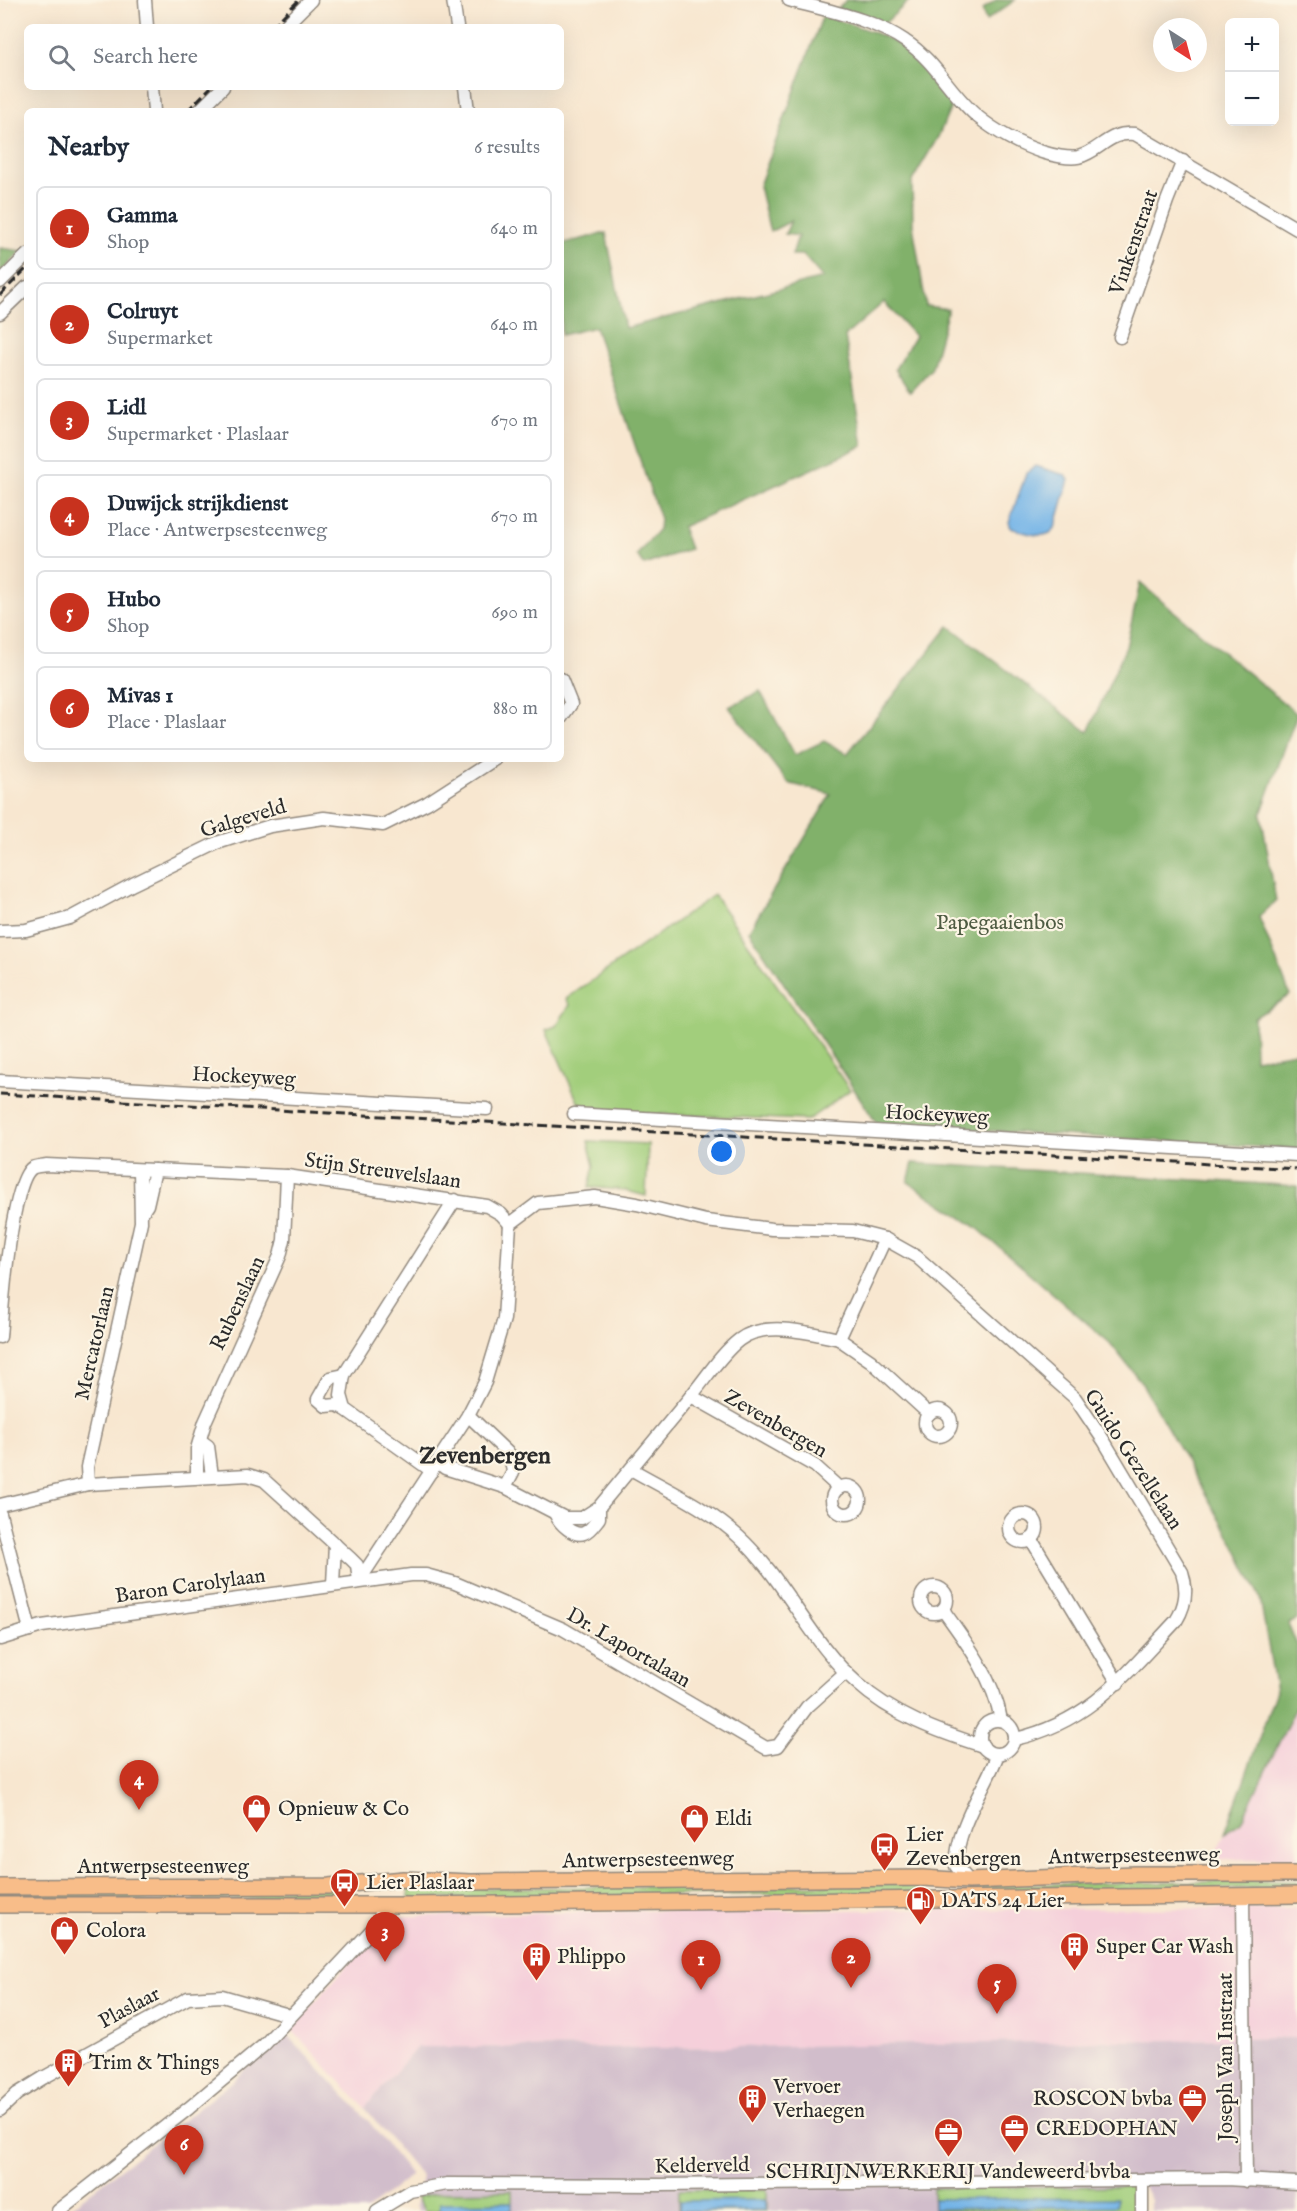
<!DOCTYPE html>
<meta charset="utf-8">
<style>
body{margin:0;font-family:"IM FELL English",serif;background:#f2f2f3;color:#1f2937}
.controls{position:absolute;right:18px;top:18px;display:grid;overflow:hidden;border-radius:9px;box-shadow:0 6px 24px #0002}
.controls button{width:54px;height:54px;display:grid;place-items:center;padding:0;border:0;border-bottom:2px solid #e0e1e3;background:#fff;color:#1f2937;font:30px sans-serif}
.compass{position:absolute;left:1153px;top:18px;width:54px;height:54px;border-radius:50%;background:#fff;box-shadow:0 6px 24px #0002;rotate:144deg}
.you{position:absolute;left:722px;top:1152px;width:21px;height:21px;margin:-15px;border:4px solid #fff;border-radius:50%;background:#1a73e8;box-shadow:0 0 0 9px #1a73e833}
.badge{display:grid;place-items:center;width:39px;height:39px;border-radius:50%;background:#c8321e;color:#fff;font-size:20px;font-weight:700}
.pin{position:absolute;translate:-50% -50px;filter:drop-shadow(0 2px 3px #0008)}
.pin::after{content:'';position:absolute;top:32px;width:21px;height:18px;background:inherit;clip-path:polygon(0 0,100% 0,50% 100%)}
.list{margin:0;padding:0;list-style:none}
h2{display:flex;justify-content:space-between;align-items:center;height:78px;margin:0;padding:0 24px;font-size:26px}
h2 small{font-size:20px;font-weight:400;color:#747a83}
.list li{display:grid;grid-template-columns:39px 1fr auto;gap:18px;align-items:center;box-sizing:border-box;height:84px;margin:0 12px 12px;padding:0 12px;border:2px solid #e0e1e3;border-radius:9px}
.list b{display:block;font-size:22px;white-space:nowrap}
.list p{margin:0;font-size:20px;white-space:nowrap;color:#747a83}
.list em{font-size:20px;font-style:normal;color:#747a83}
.icon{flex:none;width:33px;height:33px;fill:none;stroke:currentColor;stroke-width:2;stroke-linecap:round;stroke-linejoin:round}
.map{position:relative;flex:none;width:1297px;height:2211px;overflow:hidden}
.search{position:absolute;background:#fff;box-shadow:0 6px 24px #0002;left:24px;top:24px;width:540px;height:66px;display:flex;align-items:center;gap:15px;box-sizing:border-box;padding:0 21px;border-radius:9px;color:#747a83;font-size:22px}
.panel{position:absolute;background:#fff;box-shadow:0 6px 24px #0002;left:24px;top:108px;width:540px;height:654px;border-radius:9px}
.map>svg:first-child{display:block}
.built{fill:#f5cfda}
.industrial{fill:#d1bdcb}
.green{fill:#a2ce7b;stroke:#667c53;stroke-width:1.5}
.forest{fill:#81b16b;stroke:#566e4b;stroke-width:1.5}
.water{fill:#73b4e7;stroke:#4f7089;stroke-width:1.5}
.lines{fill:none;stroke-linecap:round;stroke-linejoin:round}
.minor-casing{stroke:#92897e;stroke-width:15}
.major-casing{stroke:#92897e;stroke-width:18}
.minor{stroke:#fff;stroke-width:12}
.major{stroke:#f8bd89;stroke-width:15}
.rail{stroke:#2b2b2b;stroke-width:3;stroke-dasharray:9 4.5;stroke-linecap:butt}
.labels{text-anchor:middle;stroke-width:4.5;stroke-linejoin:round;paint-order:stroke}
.street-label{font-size:21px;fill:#2b2b2b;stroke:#fcf5e5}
.park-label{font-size:21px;fill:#4f5c43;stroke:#fcf5e5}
.poi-label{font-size:21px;fill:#2b2b2b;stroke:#fcf5e5;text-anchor:start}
.quarter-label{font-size:24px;font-weight:bold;fill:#2b2b2b;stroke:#fcf5e5}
</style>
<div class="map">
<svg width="1297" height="2211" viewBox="0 0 1297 2211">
<rect width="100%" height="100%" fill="#fcf5e5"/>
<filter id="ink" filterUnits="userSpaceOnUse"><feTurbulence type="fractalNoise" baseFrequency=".0167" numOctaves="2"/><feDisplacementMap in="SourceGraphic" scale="12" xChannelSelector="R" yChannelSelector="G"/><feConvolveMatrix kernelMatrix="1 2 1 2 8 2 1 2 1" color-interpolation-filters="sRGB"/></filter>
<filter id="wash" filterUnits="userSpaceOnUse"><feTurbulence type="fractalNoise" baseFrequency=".008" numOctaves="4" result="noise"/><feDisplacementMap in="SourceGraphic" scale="24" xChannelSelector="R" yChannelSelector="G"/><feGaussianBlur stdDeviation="1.35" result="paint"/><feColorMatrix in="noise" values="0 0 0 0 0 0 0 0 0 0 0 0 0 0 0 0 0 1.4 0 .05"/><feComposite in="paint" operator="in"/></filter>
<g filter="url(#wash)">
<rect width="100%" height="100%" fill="#f8e7d0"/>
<g class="built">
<path d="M 1297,1705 L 1297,1859 L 1214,1859 L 1225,1833 L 1241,1822 Z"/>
<path d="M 1297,1908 L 1297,2038 L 663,2048 L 417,2047 L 365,2108 L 291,2029 L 390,1917 L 629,1911 Z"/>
</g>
<g class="industrial">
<path d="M 283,2031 L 366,2118 L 411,2175 L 366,2211 L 66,2211 L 231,2083 Z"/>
<path d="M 1297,2038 L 1297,2211 L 1151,2211 L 1151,2200 L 1141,2181 L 1134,2186 L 1134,2211 L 418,2211 L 415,2206 L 422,2177 L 365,2108 L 417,2047 L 663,2048 Z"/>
</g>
<g class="green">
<path d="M 714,895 L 850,1090 L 808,1120 L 587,1111 L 579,1104 L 546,1030 L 556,1026 L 570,1005 L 566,999 Z"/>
<path d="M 588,1141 L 648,1144 L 646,1196 L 623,1190 L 589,1187 L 594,1166 Z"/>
<path d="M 1297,1881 L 1297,1888 L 978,1891 L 978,1885 Z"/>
<path d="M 919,1884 L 919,1892 L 409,1899 L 408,1889 Z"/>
<path d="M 353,1888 L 353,1898 L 195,1899 L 196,1891 Z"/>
<path d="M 178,1891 L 179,1899 L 0,1900 L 0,1892 Z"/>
<path d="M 1134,2186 L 1134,2211 L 934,2211 L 933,2188 Z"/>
<path d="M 767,2189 L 767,2211 L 679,2211 L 679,2190 Z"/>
<path d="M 512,2191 L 512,2211 L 425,2211 L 416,2197 L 448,2192 Z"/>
</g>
<g class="forest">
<path d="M 846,0 L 910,0 L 885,23 L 838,9 Z"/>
<path d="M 996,0 L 1015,0 L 986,21 L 982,10 Z"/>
<path d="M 823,15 C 890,37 911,42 954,100 L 938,137 L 912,181 L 913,225 L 926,306 L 948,309 L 932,368 L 910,392 L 895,369 L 915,336 L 884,302 L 845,336 L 863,446 L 682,527 L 690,549 L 644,565 L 637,555 L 659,529 L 660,519 L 595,327 L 561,335 L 561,244 L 606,233 L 625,328 L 823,278 L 803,255 L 792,255 L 798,236 L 785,234 L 791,221 L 770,232 L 759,186 Z"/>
<path d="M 0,248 L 22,251 L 0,273 Z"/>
<path d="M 1140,583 L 1297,714 L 1261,814 L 1276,901 L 1259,917 L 1290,995 L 1254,1018 L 1255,1059 L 1295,1052 L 1297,1054 L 1297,1149 L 877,1124 L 749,931 L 831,794 L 788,783 L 729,707 L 760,691 L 795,755 L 824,741 L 847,754 L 949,626 L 1088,732 L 1126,647 Z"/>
<path d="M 913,1163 L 1297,1186 L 1297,1620 L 1288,1624 L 1297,1645 L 1297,1705 L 1241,1822 L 1225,1833 L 1276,1691 L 1260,1598 L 1233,1542 L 1141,1382 L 1110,1343 L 976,1227 L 908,1182 Z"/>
</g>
<g class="water">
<path d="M 1035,466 L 1065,475 L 1069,480 L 1055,528 C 1046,542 1024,532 1011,528 L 1009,522 L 1026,474 Z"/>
<path d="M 1116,2198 L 1116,2206 L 934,2209 L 934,2199 Z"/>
<path d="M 766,2200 L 766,2210 L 680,2211 L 680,2201 Z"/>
<path d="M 512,2202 L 512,2211 L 440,2211 L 440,2203 Z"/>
</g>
</g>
<g filter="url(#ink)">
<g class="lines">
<defs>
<g id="minor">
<path d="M 145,0 L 147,27"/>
<path d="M 453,0 L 457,27"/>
<path d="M 789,0 C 827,11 872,18 905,41 C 935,60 951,95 978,117 C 995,131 1020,145 1042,152 C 1051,155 1069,159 1078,157 C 1101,151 1108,131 1135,134 L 1297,229"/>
<path d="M 284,27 L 311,0"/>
<path d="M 152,87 L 154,111"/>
<path d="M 465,87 L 468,111"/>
<path d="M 199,111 L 223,87"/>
<path d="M 0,282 L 27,255"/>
<path d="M 0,313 L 27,287"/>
<path d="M 1120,337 L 1167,201 L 1183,161"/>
<path d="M 561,679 L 571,704 L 561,718"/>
<path d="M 0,931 L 26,930 L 70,918 L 133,884 L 217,843 L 270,826 L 324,818 L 383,825 L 427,803 L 495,759"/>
<path d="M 0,1081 L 487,1109"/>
<path d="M 574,1114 L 1297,1155"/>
<path d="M 143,1211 L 147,1205 L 155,1170"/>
<path d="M 510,1224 L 538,1203 L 595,1197 L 637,1204 L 706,1221 L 772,1229 L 853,1231 L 885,1239 L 917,1257 L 1075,1398 L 1104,1441 L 1182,1572 C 1188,1590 1186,1605 1176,1621 C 1126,1674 1090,1722 1015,1739"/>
<path d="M 885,1239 L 839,1339 L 871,1361 L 929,1414"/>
<path d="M 0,1337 C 2,1310 11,1181 32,1168 C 35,1166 42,1166 46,1165 L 287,1176 L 487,1206 L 501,1214 L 510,1224"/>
<path d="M 344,1375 L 330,1378 L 318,1399 L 326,1406 L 337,1405 L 345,1409"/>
<circle cx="938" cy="1423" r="13"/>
<path d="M 468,1415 L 510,1455 L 513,1472 L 505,1487"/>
<path d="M 201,1441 L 208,1446 L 212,1476"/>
<path d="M 437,1462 L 445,1468 L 505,1487 L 565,1518 L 582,1518 L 599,1507 L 691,1396"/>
<path d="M 631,1469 C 667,1490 708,1508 739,1537 C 785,1579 810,1642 857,1683 C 892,1715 939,1732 983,1746"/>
<path d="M 432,1471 L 345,1409 L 341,1395 L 344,1375 L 455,1200"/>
<path d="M 197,1477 L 197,1449 L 205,1422 L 280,1256 L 284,1240 L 287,1176"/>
<path d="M 88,1484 L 87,1467 L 141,1222 L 140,1170"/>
<circle cx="846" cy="1500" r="14"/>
<path d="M 839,1488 L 815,1466 L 691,1396 C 706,1378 721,1354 739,1340 C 764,1320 811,1333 839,1339"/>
<path d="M 0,1505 L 88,1484 L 248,1475 L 264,1480 L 351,1559 L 357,1565 L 359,1581"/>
<path d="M 0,1514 L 30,1630"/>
<circle cx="1023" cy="1528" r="14"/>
<path d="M 556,1515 C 560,1524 574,1537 584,1533 C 590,1531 595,1523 599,1518 L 599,1507"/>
<path d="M 1031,1539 L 1118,1683"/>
<path d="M 359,1581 L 468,1415 L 485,1382 L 504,1319 L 510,1224"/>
<path d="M 333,1584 L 335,1544"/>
<circle cx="934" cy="1600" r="13"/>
<path d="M 943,1610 C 967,1643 994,1679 1001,1720"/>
<path d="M 0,1639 L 42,1626 L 411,1575 L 426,1575 L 455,1583 L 563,1629 L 766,1748 L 778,1746 L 807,1707 L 846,1672"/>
<circle cx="997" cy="1737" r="17"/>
<path d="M 969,1881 L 956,1866 C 957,1824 984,1791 998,1754"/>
<path d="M 1243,1895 L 1246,2181"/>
<path d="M 0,2110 L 17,2094 L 43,2078 L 188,1998 L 222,1996 L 285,2014 L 287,2020"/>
<path d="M 1142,2180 L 1142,2211"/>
<path d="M 58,2211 L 189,2108 L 264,2045 L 380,1921 L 382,1904"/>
<path d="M 377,2211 L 410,2191 L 447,2184 L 661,2185 L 1226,2179 L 1297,2183"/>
</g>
<g id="major">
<path d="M 0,1887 L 329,1886 L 403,1879 L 471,1882 L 923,1878 L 969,1881 L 1134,1874 L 1297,1874"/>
<path d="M 0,1905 L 414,1905 L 1297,1895"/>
</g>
</defs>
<use href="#minor" class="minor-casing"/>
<use href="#major" class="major-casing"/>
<use href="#minor" class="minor"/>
<use href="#major" class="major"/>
<g class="rail">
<path d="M 272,27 L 299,0"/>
<path d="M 187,111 L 211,87"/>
<path d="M 0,295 L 27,268"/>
<path d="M 0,1094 L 1297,1169"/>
</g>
</g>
</g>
<defs>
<symbol id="shop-pin" viewBox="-11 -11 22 30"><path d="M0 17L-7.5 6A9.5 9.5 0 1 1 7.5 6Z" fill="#c8321e" stroke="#fcf5e5"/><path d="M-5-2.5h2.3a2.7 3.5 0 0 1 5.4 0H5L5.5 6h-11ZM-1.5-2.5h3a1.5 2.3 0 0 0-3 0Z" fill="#fff"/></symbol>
<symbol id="bus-pin" viewBox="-11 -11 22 30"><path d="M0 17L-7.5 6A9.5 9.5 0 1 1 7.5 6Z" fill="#c8321e" stroke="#fcf5e5"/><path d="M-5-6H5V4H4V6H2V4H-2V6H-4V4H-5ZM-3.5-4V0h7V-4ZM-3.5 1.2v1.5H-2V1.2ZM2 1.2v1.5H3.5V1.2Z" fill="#fff"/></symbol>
<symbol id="fuel-pin" viewBox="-11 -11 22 30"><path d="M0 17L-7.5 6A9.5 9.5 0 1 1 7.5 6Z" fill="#c8321e" stroke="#fcf5e5"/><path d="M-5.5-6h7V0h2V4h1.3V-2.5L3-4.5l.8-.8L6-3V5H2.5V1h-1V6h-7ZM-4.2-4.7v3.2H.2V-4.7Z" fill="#fff"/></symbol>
<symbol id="building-pin" viewBox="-11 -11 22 30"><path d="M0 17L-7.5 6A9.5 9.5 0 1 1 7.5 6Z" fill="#c8321e" stroke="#fcf5e5"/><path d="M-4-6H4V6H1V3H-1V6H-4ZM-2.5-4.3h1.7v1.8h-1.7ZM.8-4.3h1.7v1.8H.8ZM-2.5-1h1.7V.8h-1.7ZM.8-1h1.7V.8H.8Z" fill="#fff"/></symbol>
<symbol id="office-pin" viewBox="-11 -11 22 30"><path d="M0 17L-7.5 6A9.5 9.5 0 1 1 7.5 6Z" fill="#c8321e" stroke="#fcf5e5"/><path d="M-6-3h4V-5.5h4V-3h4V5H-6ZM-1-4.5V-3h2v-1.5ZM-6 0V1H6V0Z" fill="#fff"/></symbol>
</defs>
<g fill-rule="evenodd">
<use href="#shop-pin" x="240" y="1792" width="33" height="45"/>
<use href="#shop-pin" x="678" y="1802" width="33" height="45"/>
<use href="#bus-pin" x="868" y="1830" width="33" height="45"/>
<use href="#bus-pin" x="328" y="1866" width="33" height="45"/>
<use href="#fuel-pin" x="904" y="1884" width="33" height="45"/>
<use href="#shop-pin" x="48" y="1914" width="33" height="45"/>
<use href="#building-pin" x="1058" y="1930" width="33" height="45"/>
<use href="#building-pin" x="520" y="1940" width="33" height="45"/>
<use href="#building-pin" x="52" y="2046" width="33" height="45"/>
<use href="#building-pin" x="736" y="2082" width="33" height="45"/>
<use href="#office-pin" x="1176" y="2082" width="33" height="45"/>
<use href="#office-pin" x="998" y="2112" width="33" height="45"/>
<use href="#office-pin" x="932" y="2116" width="33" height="45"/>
</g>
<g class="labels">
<g class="street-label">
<text transform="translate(1133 242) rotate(-71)" y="7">Vinkenstraat</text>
<text transform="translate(243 818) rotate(-17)" y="7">Galgeveld</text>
<text transform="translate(244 1076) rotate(3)" y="7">Hockeyweg</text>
<text transform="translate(937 1114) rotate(3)" y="7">Hockeyweg</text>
<text transform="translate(383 1170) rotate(8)" y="7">Stijn Streuvelslaan</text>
<text transform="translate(237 1303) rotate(-65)" y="7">Rubenslaan</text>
<text transform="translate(94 1343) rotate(-77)" y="7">Mercatorlaan</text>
<text transform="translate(776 1423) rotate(30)" y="7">Zevenbergen</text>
<text transform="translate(1134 1459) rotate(57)" y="7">Guido Gezellelaan</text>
<text transform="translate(190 1585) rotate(-8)" y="7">Baron Carolylaan</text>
<text transform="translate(629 1647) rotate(30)" y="7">Dr. Laportalaan</text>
<text transform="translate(1134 1855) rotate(-1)" y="7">Antwerpsesteenweg</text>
<text transform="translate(648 1859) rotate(-1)" y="7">Antwerpsesteenweg</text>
<text x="163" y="1873">Antwerpsesteenweg</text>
<text transform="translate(129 2007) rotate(-28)" y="7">Plaslaar</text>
<text transform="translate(1225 2057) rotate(-90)" y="7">Joseph Van Instraat</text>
<text transform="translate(702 2165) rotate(-1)" y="7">Kelderveld</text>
</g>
<g class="park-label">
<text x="1000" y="929">Papegaaienbos</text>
</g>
<g class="poi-label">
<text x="278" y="1815">Opnieuw &amp; Co</text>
<text x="715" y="1825">Eldi</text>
<text x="906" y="1841">Lier<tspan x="906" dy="24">Zevenbergen</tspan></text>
<text x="366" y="1889">Lier Plaslaar</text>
<text x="941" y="1907">DATS 24 Lier</text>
<text x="86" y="1937">Colora</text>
<text x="1096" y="1953">Super Car Wash</text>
<text x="557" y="1963">Phlippo</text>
<text x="89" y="2069">Trim &amp; Things</text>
<text x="773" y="2093">Vervoer<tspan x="773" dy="24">Verhaegen</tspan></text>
<text x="1172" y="2105" text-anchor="end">ROSCON bvba</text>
<text x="1036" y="2135">CREDOPHAN</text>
<text x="948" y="2178" text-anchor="middle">SCHRIJNWERKERIJ Vandeweerd bvba</text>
</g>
<g class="quarter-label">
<text x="485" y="1463">Zevenbergen</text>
</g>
</g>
</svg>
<div class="controls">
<button>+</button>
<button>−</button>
</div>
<svg class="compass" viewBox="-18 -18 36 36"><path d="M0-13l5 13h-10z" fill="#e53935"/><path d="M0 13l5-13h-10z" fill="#747a83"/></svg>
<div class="you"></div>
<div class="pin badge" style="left:701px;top:1990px">1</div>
<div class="pin badge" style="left:851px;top:1988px">2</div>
<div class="pin badge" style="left:385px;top:1962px">3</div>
<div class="pin badge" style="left:139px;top:1810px">4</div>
<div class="pin badge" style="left:997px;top:2014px">5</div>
<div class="pin badge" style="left:184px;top:2175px">6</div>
<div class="search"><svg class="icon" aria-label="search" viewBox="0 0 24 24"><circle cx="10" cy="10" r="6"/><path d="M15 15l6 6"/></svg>Search here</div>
<section class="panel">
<h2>Nearby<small>6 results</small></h2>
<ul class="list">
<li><span class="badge">1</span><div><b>Gamma</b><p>Shop</p></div><em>640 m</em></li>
<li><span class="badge">2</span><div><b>Colruyt</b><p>Supermarket</p></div><em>640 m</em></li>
<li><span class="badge">3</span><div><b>Lidl</b><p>Supermarket · Plaslaar</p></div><em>670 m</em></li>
<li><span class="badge">4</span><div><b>Duwijck strijkdienst</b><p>Place · Antwerpsesteenweg</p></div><em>670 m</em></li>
<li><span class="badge">5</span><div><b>Hubo</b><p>Shop</p></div><em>690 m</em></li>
<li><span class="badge">6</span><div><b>Mivas 1</b><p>Place · Plaslaar</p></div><em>880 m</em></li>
</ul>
</section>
</div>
